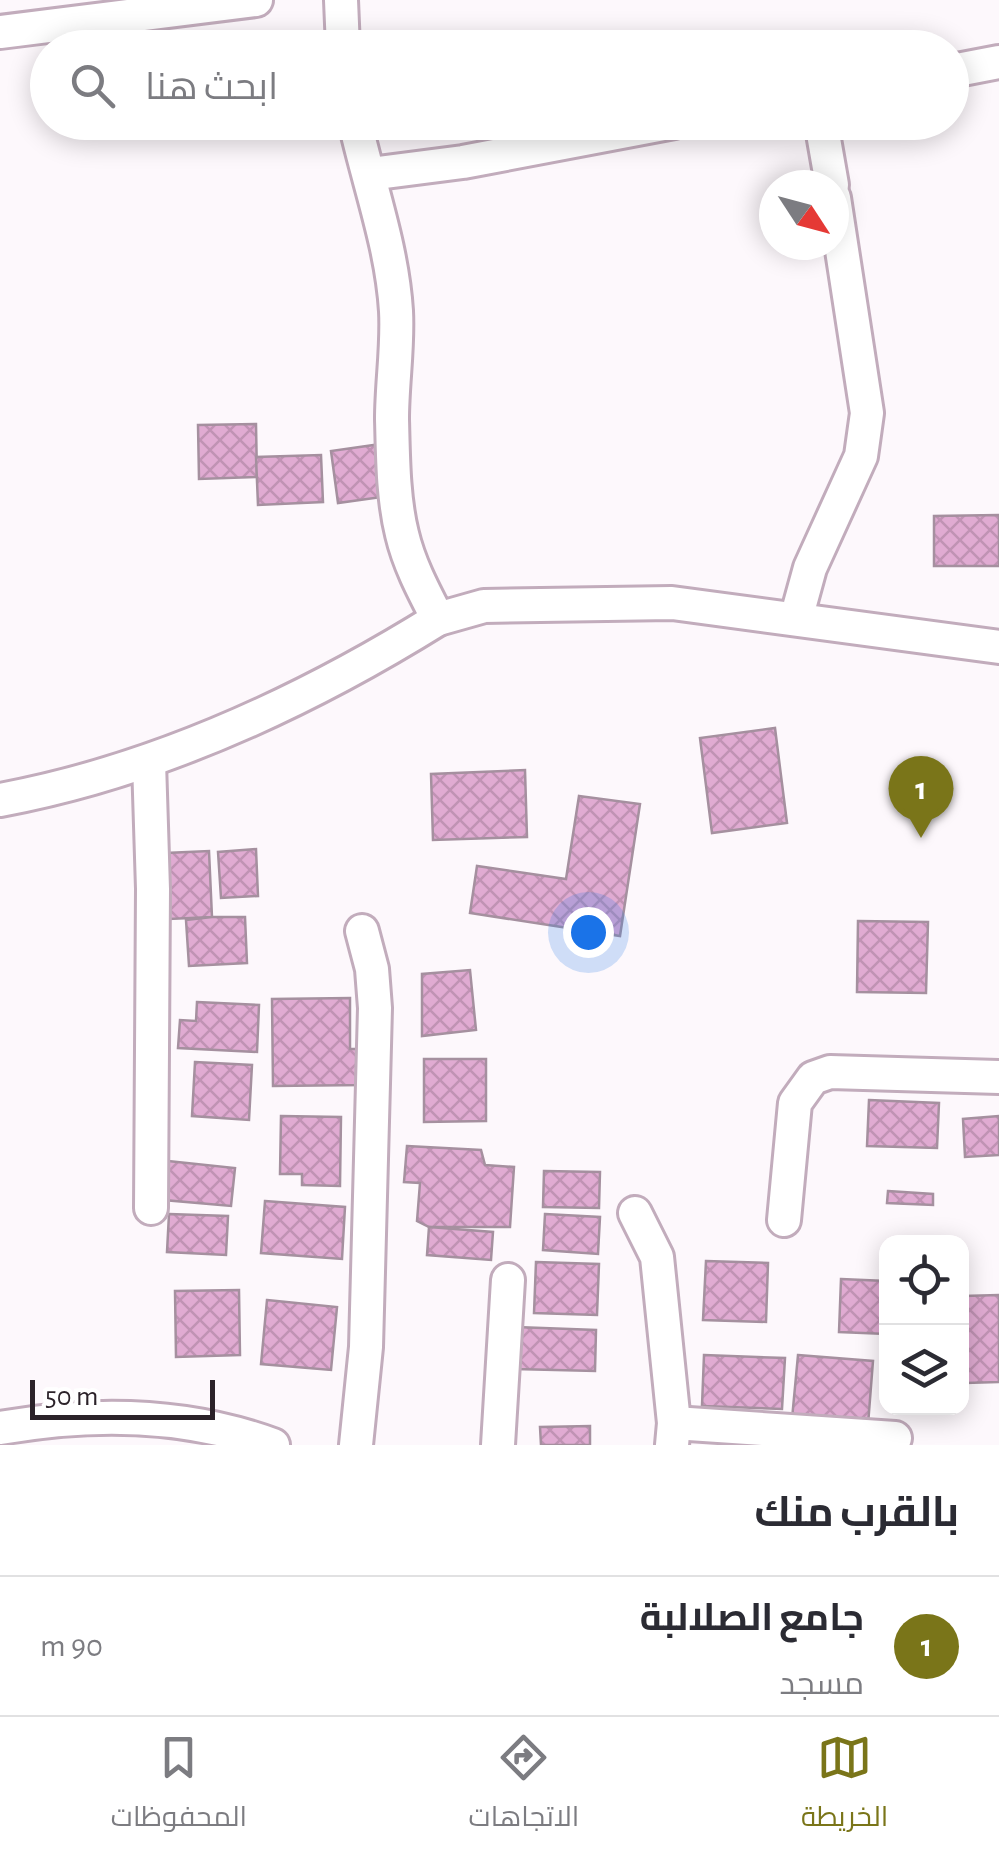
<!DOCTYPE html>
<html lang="ar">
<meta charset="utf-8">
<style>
body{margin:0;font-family:"Alegreya Sans",Cairo,sans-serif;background:#f2f2f3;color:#2b2b33;direction:rtl}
.controls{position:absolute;right:30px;bottom:30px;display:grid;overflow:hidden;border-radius:20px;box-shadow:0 5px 25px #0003}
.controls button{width:90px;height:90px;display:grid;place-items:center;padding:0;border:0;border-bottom:2px solid #e1e1e2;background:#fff;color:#2b2b33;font:50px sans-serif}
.compass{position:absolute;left:759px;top:170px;width:90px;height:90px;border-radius:50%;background:#fff;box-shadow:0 5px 25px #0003;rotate:126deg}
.scale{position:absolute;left:30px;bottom:25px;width:185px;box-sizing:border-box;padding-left:10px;border:5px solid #2b2229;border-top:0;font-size:28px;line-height:35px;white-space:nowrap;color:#2b2229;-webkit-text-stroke:8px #fff;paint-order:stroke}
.you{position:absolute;left:588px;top:932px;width:35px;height:35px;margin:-25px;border:8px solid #fff;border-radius:50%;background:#1a73e8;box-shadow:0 0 0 15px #1a73e833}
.badge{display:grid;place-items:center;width:65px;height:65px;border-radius:50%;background:#7a7519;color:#fff;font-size:32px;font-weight:700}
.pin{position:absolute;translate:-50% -82px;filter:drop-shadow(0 2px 5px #0008)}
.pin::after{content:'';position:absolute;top:52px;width:35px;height:30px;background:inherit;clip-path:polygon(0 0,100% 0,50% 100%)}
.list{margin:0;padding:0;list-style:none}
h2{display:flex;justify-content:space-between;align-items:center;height:130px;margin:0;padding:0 40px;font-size:42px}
h2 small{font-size:32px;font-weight:400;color:#7c7c81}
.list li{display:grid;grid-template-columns:65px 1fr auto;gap:30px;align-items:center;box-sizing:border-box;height:140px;padding:0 40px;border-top:2px solid #e1e1e2}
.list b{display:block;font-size:38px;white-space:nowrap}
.list p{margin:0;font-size:32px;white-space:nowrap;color:#7c7c81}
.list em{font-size:32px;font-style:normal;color:#7c7c81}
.icon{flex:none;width:55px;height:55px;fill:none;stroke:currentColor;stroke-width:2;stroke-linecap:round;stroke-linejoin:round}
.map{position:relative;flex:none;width:999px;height:1445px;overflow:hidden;direction:ltr}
.search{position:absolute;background:#fff;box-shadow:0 5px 25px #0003;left:30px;right:30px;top:30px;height:110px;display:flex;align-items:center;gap:25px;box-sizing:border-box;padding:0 35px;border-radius:55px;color:#7c7c81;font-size:38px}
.sheet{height:270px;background:#fff}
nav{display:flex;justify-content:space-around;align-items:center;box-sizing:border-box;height:140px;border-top:2px solid #e1e1e2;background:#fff;font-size:28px;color:#7c7c81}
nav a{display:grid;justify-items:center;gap:5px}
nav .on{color:#7a7519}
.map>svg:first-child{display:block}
.building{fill:url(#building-cross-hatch);stroke:#a5909f;stroke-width:2.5}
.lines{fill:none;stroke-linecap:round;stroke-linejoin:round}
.minor-casing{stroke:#c2acbc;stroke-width:38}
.minor{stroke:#fff;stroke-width:32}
</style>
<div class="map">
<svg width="999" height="1445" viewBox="0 0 999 1445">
<defs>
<pattern id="building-cross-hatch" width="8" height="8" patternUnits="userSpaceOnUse" patternTransform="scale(2.5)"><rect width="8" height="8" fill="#e0abd2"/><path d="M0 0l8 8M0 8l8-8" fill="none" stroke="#c093b4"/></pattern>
</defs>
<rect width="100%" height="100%" fill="#fdf8fc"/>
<g class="building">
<path d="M 256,424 L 257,477 L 199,479 L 198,425 Z"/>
<path d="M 381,444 L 389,496 L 338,503 L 331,451 Z"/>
<path d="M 321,455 L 323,502 L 258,505 L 256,457 Z"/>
<path d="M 999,515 L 999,566 L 934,566 L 934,516 Z"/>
<path d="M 775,728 L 787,823 L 712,833 L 700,738 Z"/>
<path d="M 525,770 L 527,837 L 433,840 L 431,774 Z"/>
<path d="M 579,796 L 640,804 L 620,936 L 470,913 L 477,866 L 566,879 Z"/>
<path d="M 256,849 L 258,896 L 221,898 L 218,852 Z"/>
<path d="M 209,851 L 212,917 L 169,919 L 166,853 Z"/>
<path d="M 212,917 L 245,917 L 247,963 L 189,966 L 186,920 Z"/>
<path d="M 858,921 L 928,922 L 926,993 L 857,992 Z"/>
<path d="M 470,970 L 476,1030 L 422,1036 L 422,974 Z"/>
<path d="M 350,998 L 350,1049 L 365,1049 L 364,1085 L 273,1086 L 272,999 Z"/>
<path d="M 197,1002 L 259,1005 L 257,1052 L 178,1048 L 180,1020 L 196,1021 Z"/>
<path d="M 424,1059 L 486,1059 L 486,1121 L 424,1122 Z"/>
<path d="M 195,1062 L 252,1065 L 249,1120 L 192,1116 Z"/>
<path d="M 869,1100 L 939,1103 L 937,1148 L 867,1146 Z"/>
<path d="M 281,1116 L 341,1117 L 340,1186 L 302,1185 L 302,1174 L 280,1174 Z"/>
<path d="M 999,1116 L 999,1155 L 965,1157 L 963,1119 Z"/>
<path d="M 407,1146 L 481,1150 L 485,1165 L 514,1167 L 510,1227 L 429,1227 L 417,1221 L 420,1183 L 404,1182 Z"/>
<path d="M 168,1161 L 235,1168 L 231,1206 L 164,1200 Z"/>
<path d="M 544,1171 L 600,1172 L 599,1208 L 543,1207 Z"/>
<path d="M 888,1191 L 933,1194 L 933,1205 L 887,1203 Z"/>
<path d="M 265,1201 L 345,1207 L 342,1259 L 261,1253 Z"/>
<path d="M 169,1214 L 228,1216 L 226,1255 L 167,1252 Z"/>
<path d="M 545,1214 L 600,1217 L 598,1254 L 543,1250 Z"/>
<path d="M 429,1227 L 493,1232 L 491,1260 L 427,1255 Z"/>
<path d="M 706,1261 L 768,1263 L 766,1322 L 703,1320 Z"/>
<path d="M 536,1262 L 599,1264 L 597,1315 L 534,1313 Z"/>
<path d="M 841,1279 L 886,1281 L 886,1334 L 839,1332 Z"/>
<path d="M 239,1290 L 240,1355 L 176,1357 L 175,1291 Z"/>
<path d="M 999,1295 L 999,1382 L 966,1383 L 964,1296 Z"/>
<path d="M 267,1300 L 337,1307 L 331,1370 L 261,1364 Z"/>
<path d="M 516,1327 L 596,1330 L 595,1371 L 515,1369 Z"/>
<path d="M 704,1355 L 785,1358 L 782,1409 L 702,1406 Z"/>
<path d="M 798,1355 L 873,1361 L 868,1425 L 792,1419 Z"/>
<path d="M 590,1426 L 590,1445 L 541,1445 L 540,1427 Z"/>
</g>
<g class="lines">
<defs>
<g id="minor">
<path d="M 341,0 L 343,48"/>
<path d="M 0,32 L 256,0"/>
<path d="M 952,71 L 999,62"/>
<path d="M 355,122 C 369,185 392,246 396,311 C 398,347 392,383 392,419 C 393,456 393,498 402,534 C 409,564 424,592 438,619 L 484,606 L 672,603 L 999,647"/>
<path d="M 821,122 L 832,185"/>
<path d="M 370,174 L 463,162 L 674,122"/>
<path d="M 796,619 L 810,568 L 861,456 L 867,413 L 834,198"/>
<path d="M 149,762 L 153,889 L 151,1208"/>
<path d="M 0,800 C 156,771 303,703 438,619"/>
<path d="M 635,1213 L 657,1257 L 674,1423 L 672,1445"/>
<path d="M 784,1220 L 795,1103 L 813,1078 L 830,1072 L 999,1077"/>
<path d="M 674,1423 L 895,1438"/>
<path d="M 0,1428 C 90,1412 186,1413 273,1445"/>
<path d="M 356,1445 L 366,1347 L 375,1008 L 372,969 L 362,931"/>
<path d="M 498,1445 L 508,1280"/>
</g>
</defs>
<use href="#minor" class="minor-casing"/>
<use href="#minor" class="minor"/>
</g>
</svg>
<div class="controls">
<button><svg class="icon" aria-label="locate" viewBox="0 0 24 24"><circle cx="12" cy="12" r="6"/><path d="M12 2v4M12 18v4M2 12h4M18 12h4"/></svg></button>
<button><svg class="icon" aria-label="layers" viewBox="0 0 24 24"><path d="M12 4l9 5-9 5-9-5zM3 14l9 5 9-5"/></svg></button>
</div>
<svg class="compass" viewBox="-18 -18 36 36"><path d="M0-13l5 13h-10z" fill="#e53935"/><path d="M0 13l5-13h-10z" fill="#7c7c81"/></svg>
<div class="scale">50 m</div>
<div class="you"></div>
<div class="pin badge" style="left:921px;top:838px">1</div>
<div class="search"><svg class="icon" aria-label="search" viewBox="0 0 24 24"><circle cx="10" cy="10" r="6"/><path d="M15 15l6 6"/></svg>ابحث هنا</div>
</div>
<section class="sheet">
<h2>بالقرب منك<small></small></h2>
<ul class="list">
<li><span class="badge">1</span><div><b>جامع الصلالبة</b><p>مسجد</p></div><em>90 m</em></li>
</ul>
</section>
<nav>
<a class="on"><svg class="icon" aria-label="map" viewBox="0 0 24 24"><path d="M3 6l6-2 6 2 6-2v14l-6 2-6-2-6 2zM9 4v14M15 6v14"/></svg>الخريطة</a>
<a><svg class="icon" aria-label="directions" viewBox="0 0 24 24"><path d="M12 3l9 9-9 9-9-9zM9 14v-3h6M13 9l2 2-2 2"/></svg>الاتجاهات</a>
<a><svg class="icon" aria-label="saved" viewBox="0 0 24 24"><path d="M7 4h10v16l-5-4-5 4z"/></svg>المحفوظات</a>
</nav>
